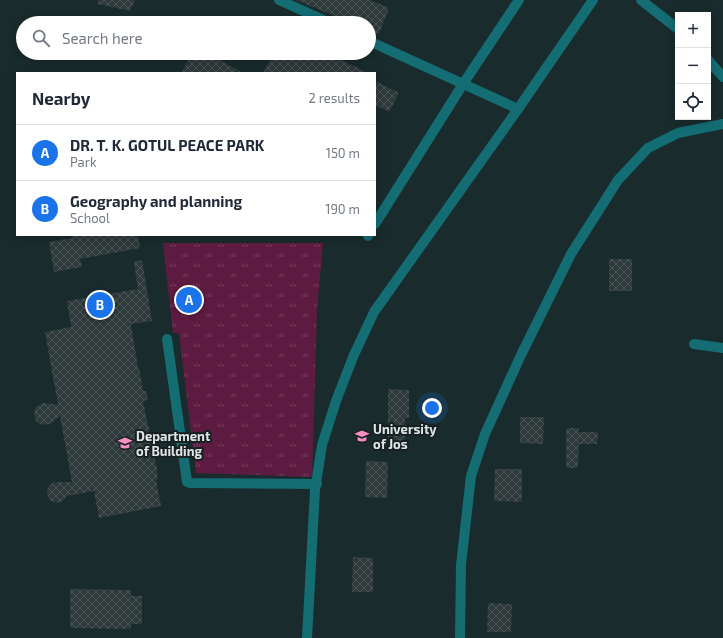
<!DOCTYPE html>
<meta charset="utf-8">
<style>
body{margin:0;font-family:"Exo 2",sans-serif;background:#f2f2f3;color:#1f2937}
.controls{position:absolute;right:12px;top:12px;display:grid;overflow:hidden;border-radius:0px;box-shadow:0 2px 10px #0003}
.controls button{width:36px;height:36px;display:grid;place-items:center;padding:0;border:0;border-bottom:1px solid #e0e1e3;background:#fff;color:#1f2937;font:20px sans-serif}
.you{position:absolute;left:432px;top:408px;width:14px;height:14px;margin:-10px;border:3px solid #fff;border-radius:50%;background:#1a73e8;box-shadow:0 0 0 6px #1a73e833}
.badge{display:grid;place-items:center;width:26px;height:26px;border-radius:50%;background:#1a73e8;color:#fff;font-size:13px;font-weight:700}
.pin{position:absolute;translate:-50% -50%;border:2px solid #fff;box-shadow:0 1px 4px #0006}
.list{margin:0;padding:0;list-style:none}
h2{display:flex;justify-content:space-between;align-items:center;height:52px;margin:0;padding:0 16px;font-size:17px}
h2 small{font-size:13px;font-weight:400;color:#747a83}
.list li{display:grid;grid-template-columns:26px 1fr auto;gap:12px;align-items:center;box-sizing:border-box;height:56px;padding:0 16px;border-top:1px solid #e0e1e3}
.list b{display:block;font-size:15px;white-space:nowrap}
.list p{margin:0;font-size:13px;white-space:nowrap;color:#747a83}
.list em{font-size:13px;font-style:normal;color:#747a83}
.icon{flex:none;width:22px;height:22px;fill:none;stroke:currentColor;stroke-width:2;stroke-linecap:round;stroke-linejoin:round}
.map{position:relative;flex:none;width:723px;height:638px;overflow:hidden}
.search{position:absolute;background:#fff;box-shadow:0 2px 10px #0003;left:16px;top:16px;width:360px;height:44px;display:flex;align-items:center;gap:10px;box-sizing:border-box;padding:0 14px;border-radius:22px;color:#747a83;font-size:15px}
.panel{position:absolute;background:#fff;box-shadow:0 2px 10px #0003;left:16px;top:72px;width:360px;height:164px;border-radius:0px}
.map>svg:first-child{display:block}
.built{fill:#192b2c;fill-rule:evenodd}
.park{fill:url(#park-tufts)}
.building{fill:url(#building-cross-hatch)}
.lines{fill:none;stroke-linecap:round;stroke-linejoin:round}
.minor{stroke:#136d73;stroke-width:10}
.labels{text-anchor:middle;stroke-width:4;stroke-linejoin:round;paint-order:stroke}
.poi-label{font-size:13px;font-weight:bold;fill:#dee4e5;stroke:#172122;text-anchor:start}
</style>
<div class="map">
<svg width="723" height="638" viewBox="0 0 723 638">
<defs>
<pattern id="park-tufts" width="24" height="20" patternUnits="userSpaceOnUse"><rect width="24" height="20" fill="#5e1b41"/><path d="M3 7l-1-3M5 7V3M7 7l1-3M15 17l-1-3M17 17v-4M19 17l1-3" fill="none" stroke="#753c5c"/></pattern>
<pattern id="building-cross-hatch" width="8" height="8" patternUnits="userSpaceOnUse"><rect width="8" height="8" fill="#2e393a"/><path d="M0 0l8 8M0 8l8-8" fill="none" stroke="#4c5656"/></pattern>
</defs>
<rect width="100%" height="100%" fill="#172122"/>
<path class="built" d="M 0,0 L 723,0 L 723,638 L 0,638 ZM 678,15 L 708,15 L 708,117 L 678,117 ZM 23,23 L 369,23 L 369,53 L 23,53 ZM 17,73 L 375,73 L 375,235 L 17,235 Z"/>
<path class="park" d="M 163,243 L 323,243 L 317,311 L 312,477 L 196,473 L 179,333 L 173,333 Z"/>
<g class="building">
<path d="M 98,0 L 135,0 L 130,11 L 98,4 Z"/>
<path d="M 296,0 L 370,0 L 389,8 L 379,34 L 369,30 L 369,23 L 352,23 Z"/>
<path d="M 192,53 L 207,53 L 243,73 L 181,73 Z"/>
<path d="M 274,53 L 327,53 L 368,73 L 263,73 Z"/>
<path d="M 375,81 L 399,93 L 389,112 L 375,105 Z"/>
<path d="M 72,235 L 138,235 L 140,248 L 80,259 L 82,267 L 54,272 L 49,242 L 72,238 Z"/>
<rect x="609" y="259" width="23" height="32"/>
<path d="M 142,260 L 152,321 L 131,324 L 138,368 L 139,367 L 143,391 L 146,391 L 148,400 L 143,401 L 158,474 L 157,474 L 158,480 L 156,480 L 161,506 L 99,518 L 94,491 L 67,496 L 63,501 L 59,503 L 51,501 L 47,494 L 47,490 L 51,484 L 55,482 L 72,482 L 60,416 L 50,424 L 42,425 L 36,421 L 34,415 L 35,408 L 41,404 L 44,403 L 58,405 L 45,332 L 71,327 L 67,301 L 138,289 L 134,262 Z"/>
<path d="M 388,389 L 409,390 L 409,418 L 405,418 L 405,444 L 388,443 Z"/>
<path d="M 520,417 L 544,417 L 543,444 L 520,443 Z"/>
<path d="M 566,428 L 579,428 L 579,432 L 598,432 L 597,444 L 579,444 L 578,468 L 566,468 Z"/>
<path d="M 366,461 L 388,462 L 387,498 L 365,497 Z"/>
<path d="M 495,469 L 522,469 L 522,502 L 494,501 Z"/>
<path d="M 353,557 L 373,558 L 373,592 L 352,592 Z"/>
<path d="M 70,589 L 131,590 L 131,596 L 142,596 L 142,624 L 131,624 L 131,629 L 70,628 Z"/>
<path d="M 488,603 L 512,604 L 511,632 L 487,632 Z"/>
</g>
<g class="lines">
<g class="minor">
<path d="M 279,0 L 330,23"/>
<path d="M 641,0 L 678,29"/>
<path d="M 369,41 L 518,109"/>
<path d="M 708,60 L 723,77"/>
<path d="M 375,224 L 463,84 L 519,0"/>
<path d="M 368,236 L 368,235"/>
<path d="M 167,339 L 187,482 L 190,483 L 317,484"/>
<path d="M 694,344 L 723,348"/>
<path d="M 307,638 L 315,490 L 322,445 L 336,401 L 353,357 L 374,312 L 518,109 L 593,0"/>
<path d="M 460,638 L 461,565 L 471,476 L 485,434 L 521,355 L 571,254 L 618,180 L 648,148 L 678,133 L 723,124"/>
</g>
</g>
<defs>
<symbol id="university-bare" viewBox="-9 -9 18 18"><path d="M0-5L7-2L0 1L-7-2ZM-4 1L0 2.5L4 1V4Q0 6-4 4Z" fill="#fb8fc5" stroke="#172122" stroke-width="2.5" paint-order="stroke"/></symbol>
<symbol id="school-bare" viewBox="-9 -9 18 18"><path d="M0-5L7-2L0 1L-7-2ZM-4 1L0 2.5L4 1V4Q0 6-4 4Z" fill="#fb8fc5" stroke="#172122" stroke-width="2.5" paint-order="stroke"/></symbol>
</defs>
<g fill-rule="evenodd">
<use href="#university-bare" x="352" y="426" width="20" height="20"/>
<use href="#school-bare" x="115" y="433" width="20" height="20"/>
</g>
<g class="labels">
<g class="poi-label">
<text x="373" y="434">University<tspan x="373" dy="15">of Jos</tspan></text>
<text x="136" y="441">Department<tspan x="136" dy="15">of Building</tspan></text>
</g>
</g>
</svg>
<div class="controls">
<button>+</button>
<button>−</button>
<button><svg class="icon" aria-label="locate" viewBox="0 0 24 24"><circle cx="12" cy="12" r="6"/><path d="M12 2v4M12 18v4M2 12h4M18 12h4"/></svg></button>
</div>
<div class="you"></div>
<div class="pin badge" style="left:189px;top:300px">A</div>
<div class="pin badge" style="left:100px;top:305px">B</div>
<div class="search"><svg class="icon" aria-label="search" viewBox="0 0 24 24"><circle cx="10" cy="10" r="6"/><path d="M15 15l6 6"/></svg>Search here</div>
<section class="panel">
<h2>Nearby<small>2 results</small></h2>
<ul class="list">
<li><span class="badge">A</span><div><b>DR. T. K. GOTUL PEACE PARK</b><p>Park</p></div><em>150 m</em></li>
<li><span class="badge">B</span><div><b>Geography and planning</b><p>School</p></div><em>190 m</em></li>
</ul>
</section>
</div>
